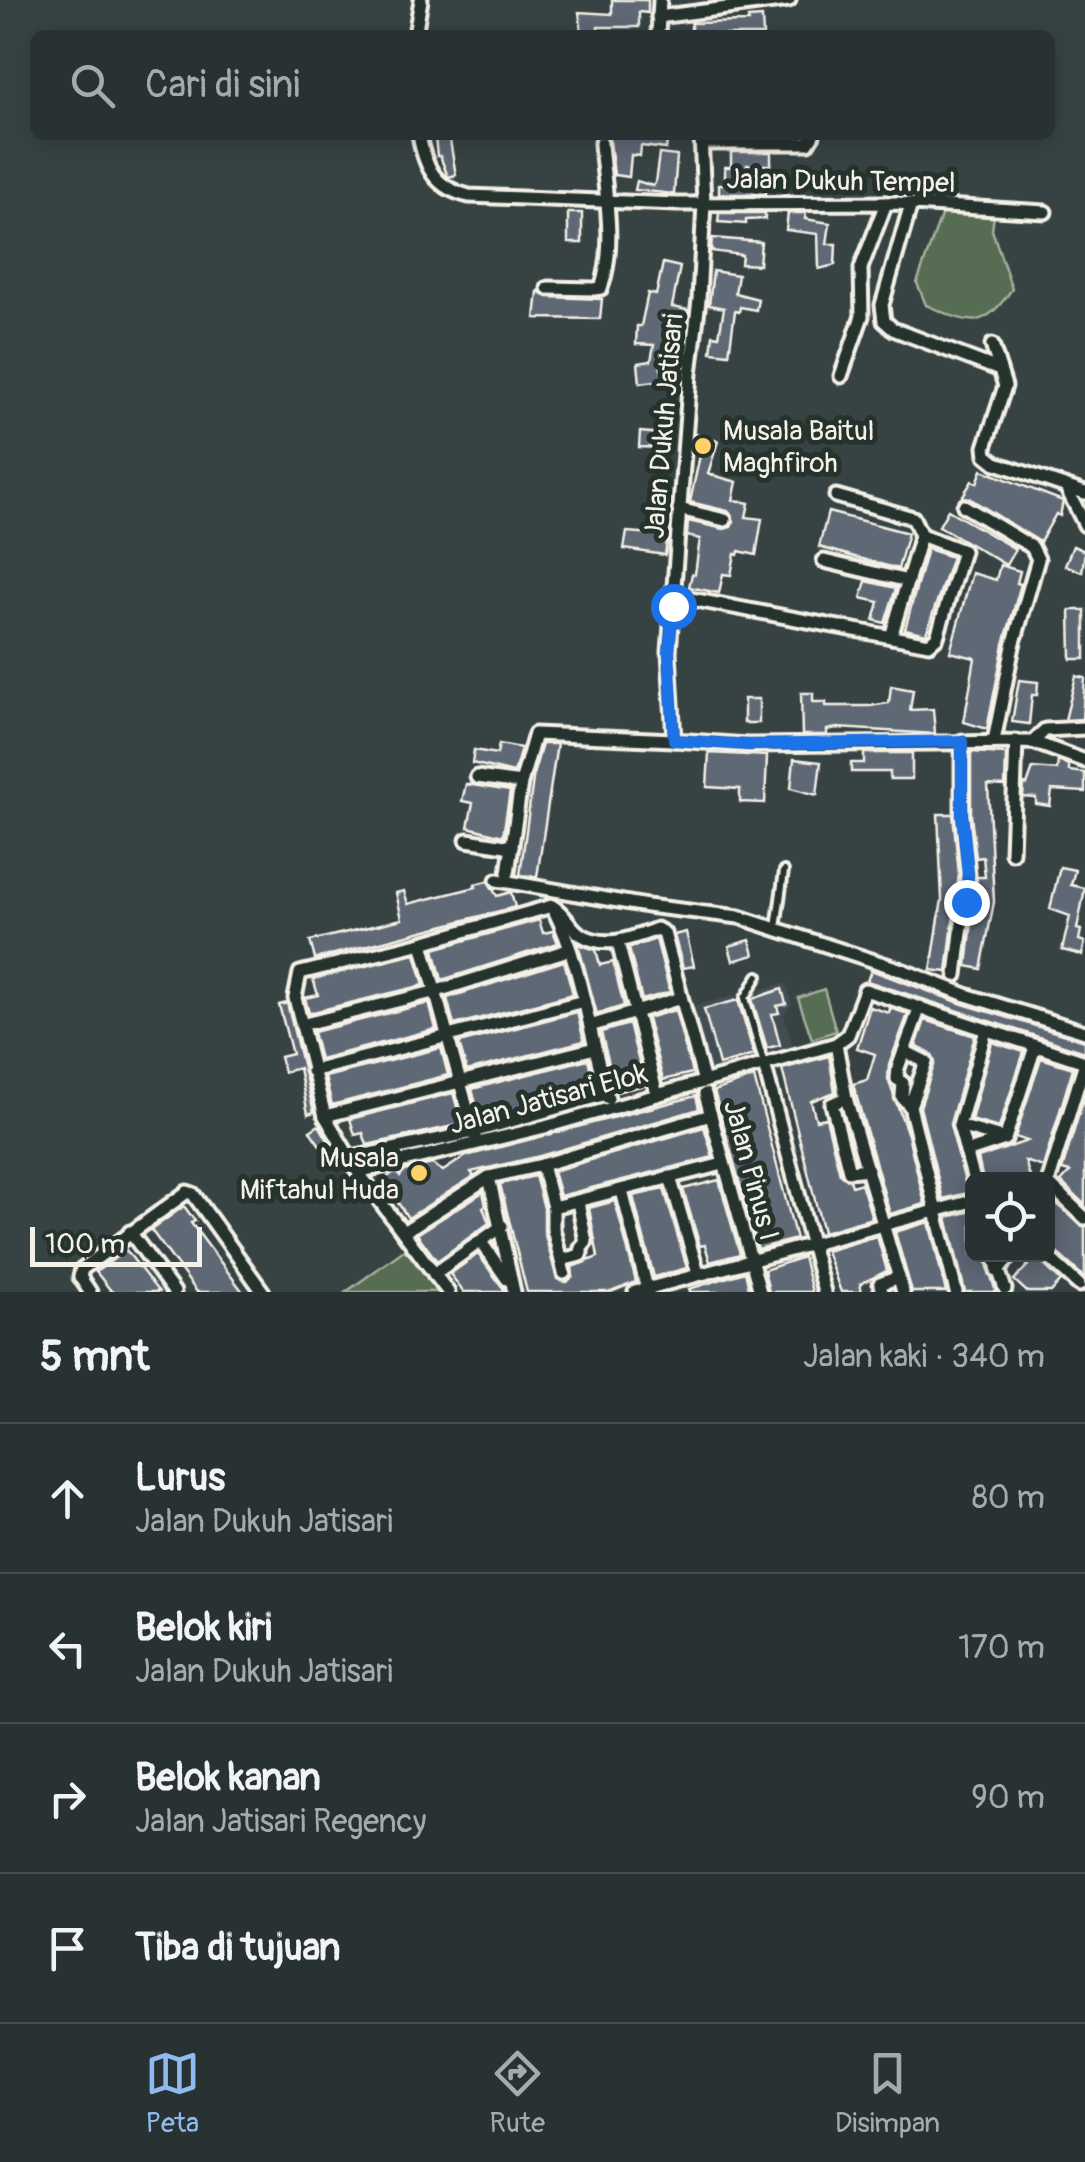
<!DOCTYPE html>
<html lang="id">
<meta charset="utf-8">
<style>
body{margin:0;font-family:Pangolin,sans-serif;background:#353e3e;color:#f1f3f6}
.controls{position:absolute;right:30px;bottom:30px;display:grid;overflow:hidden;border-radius:15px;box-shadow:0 5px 25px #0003}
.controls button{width:90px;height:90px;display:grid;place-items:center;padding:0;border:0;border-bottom:2px solid #454d4d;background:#293232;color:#f1f3f6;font:50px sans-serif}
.scale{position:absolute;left:30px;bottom:25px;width:172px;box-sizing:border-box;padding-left:10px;border:5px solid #f4f1e8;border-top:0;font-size:28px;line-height:35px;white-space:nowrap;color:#f4f1e8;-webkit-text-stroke:8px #26332d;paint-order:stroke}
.stop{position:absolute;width:30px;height:30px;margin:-22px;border:8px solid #1a73e8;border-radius:50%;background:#fff}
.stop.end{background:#1a73e8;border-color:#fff;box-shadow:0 2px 10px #0008}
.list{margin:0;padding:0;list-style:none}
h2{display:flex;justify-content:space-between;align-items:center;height:130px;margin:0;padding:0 40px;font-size:42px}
h2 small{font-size:32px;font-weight:400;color:#a5aaac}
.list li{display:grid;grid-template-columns:65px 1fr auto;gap:30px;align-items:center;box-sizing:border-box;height:150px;padding:0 40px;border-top:2px solid #454d4d}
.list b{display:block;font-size:38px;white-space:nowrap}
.list p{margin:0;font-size:32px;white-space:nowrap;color:#a5aaac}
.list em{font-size:32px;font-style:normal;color:#a5aaac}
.icon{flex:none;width:55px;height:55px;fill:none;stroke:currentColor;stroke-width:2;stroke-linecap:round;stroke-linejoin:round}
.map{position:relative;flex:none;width:1085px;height:1292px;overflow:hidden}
.search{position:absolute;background:#293232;box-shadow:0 5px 25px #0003;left:30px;right:30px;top:30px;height:110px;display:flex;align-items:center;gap:25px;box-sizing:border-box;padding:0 35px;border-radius:15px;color:#a5aaac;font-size:38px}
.sheet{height:730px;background:#293232}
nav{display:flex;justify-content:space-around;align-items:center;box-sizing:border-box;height:140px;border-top:2px solid #454d4d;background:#293232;font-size:28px;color:#a5aaac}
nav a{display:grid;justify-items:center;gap:5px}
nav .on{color:#90b9f0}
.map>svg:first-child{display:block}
.built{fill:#434e52}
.green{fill:#566d52;stroke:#a5af9d;stroke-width:2.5}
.building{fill:#5e6775;stroke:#f4f1e8;stroke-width:2.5}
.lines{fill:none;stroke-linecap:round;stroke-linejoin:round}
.service-casing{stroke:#f4f1e8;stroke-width:14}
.minor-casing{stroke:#f4f1e8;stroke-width:19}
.service{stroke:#26332d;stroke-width:6}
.minor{stroke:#26332d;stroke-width:11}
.route{stroke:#1a73e8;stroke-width:12}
.poi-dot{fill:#ffd166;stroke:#26332d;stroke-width:4}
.labels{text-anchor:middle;stroke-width:10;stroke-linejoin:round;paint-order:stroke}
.street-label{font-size:28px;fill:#f4f1e8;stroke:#26332d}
.poi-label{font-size:28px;fill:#f4f1e8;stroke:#26332d;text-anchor:start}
</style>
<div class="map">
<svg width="1085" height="1292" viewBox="0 0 1085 1292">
<rect width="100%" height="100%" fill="#374343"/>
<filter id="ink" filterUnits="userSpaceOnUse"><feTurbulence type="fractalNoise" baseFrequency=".01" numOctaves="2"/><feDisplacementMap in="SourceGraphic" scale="20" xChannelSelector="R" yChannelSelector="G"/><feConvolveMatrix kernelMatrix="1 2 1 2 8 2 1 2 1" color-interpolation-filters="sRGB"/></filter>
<g filter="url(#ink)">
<path class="built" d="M 786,983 L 792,1004 L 784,1014 L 793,1048 L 707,1071 L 689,1007 Z"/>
<g class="green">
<path d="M 943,210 L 994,216 L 992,230 L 1012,289 C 982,332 970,324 926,305 L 917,283 Z"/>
<path d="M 824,989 L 836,1031 L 812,1039 L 798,998 Z"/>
<path d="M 404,1250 L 423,1266 L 442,1292 L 346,1292 Z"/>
</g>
<g class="building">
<path d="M 612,0 L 648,0 L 648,13 L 639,12 L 639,27 L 598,27 L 598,34 L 582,34 L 579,12 L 612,14 Z"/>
<path d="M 762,17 L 763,35 L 691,35 L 691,23 L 749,22 L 748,18 Z"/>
<path d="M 449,135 L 456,175 L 448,177 L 440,156 L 437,156 L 435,137 Z"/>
<path d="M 606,135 L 668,135 L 666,149 L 641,146 L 640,156 L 631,155 L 629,177 L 614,175 L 610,142 Z"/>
<path d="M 731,152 L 771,152 L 771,165 L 747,165 L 747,182 L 765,182 L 766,194 L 719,194 L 719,184 L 725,184 L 725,167 L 731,167 Z"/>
<path d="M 659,154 L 677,156 L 674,194 L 635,190 L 637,181 L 653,186 L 655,183 Z"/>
<rect x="568" y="213" width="14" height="30"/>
<path d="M 719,213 L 765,213 L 765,219 L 746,220 L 746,224 L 718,222 Z"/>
<path d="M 788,213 L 806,213 L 805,219 L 830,223 L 827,244 L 836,244 L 835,265 L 819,269 L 818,234 L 786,230 Z"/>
<path d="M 712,238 L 761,242 L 759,265 L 741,264 L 742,255 L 711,251 Z"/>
<path d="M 663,263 L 680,267 L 672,307 L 688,310 L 687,323 L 674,320 L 668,359 L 659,357 L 663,380 L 640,383 L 638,363 L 651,361 L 654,345 L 636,344 L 637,326 L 641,326 L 648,293 L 656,295 Z"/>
<path d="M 713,271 L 738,275 L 735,293 L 758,299 L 756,310 L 740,307 L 739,312 L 735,311 L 729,354 L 711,352 L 713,335 L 719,336 L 724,308 L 709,305 Z"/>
<path d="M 538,291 L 548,297 L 602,299 L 600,319 L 535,318 Z"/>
<path d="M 640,432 L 663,434 L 662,448 L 639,447 Z"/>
<path d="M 695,434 L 718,441 L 708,474 L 737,482 L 733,500 L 749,503 L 746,517 L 762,519 L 756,555 L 739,551 L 738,555 L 735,554 L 731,575 L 723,574 L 719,593 L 689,587 L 692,574 L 695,574 L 700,539 L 687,536 L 688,521 L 724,529 L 731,527 L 734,521 L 728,511 L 690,502 L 700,455 L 693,453 Z"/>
<path d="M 982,470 L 1063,501 L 1060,516 L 1056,514 L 1040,542 L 969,498 L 962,497 L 972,481 L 977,483 Z"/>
<path d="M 948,510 L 1015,549 L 1006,565 L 939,526 Z"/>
<path d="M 828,512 L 908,533 L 898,569 L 819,547 Z"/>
<path d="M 627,532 L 668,535 L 665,555 L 624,549 Z"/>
<path d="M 1073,546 L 1085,551 L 1082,572 L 1065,565 Z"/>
<path d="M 927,549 L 952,557 L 926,634 L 905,629 Z"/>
<path d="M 1000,565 L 1020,571 L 1017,583 L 1021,584 L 1004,644 L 987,729 L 964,722 L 975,658 L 950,652 L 972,573 L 996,580 Z"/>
<path d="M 866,581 L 896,588 L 885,623 L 874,620 L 879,602 L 861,598 Z"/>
<path d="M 1070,610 L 1085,610 L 1085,659 L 1071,659 Z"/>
<path d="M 1076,676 L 1085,678 L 1082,719 L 1065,720 Z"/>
<path d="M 1019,680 L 1038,682 L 1037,695 L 1032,695 L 1029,724 L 1012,722 Z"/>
<path d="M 891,686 L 913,690 L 910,710 L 933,709 L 935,734 L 837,728 L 827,730 L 827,735 L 802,735 L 801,693 L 813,693 L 813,702 L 826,702 L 826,706 L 870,706 L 889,703 Z"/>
<rect x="744" y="699" width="15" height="24"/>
<path d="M 499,744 L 521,748 L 514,773 L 472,763 L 474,750 L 497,754 Z"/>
<path d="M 542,744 L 557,744 L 537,877 L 520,875 L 534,772 Z"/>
<path d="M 971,752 L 1006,754 L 1005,786 L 988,785 L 994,902 L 981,969 L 967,966 L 977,877 L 985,877 L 983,857 L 976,858 L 971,815 Z"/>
<path d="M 709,753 L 767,756 L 765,803 L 740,802 L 740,789 L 707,787 Z"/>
<path d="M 864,753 L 912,753 L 912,779 L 890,779 L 890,772 L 851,772 L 851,763 L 864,763 Z"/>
<path d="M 794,759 L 821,762 L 817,795 L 791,788 Z"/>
<path d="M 1058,761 L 1069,765 L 1069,771 L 1085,773 L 1085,792 L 1052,790 L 1050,806 L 1036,804 L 1036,798 L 1023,797 L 1024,784 L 1027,785 L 1033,768 L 1057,770 Z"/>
<path d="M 466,784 L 510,791 L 503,836 L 468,827 L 473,803 L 462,801 Z"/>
<path d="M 938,814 L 953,814 L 959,874 L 947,972 L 931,970 L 942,899 Z"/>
<path d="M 1060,867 L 1075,870 L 1071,885 L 1085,888 L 1077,929 L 1081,930 L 1079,940 L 1085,942 L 1082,955 L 1062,950 L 1070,916 L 1050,909 Z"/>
<path d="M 488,881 L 497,896 L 511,892 L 515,907 L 315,959 L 310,941 L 402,919 L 396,893 L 404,891 L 408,904 L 476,887 L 475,884 Z"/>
<path d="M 539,920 L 543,933 L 553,931 L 558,943 L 442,980 L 434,949 Z"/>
<path d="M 686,932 L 694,966 L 683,968 L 674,935 Z"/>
<path d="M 656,939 L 670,992 L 642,1000 L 629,948 Z"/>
<path d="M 750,940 L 754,955 L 733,961 L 729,946 Z"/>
<path d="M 578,944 L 596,950 L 600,965 L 613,962 L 624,1006 L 597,1014 Z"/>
<path d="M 415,954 L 424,985 L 309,1013 L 305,998 L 318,995 L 313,979 Z"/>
<path d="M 564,961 L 573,994 L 454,1025 L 447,998 Z"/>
<path d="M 871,970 L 963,1004 L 1085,1041 L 1085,1052 L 867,981 Z"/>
<path d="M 782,989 L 786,1004 L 777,1006 L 779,1013 L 772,1014 L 780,1045 L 767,1048 L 752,999 Z"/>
<path d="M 738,1000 L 754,1055 L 719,1065 L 704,1009 Z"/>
<path d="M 287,1003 L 314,1112 L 308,1114 L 299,1068 L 284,1072 L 280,1057 L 292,1054 L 279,1005 Z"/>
<path d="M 429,1003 L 436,1029 L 320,1059 L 313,1032 Z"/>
<path d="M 870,1007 L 889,1013 L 890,1008 L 908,1014 L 889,1065 L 888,1079 L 908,1135 L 925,1204 L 890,1214 L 853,1084 L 867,1080 L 875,1054 L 857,1048 Z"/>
<path d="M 675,1010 L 692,1073 L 663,1080 L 647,1018 Z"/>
<path d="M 577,1012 L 584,1041 L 467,1071 L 459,1043 Z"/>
<path d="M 925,1020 L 975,1036 L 950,1124 L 965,1182 L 972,1192 L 943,1199 L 920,1107 L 935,1062 L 931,1054 L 916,1046 Z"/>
<path d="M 629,1024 L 645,1085 L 616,1092 L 601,1032 Z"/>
<path d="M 992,1042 L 1024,1052 L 999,1128 L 971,1120 Z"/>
<path d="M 441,1048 L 448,1075 L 332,1105 L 325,1077 Z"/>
<path d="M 829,1056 L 835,1092 L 811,1101 L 816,1120 L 826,1118 L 840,1174 L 850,1180 L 852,1186 L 861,1183 L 872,1218 L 823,1232 L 782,1069 Z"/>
<path d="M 1041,1058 L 1073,1068 L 1043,1167 L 1025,1161 L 1031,1180 L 983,1180 L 978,1158 L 1027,1141 L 1015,1137 Z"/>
<path d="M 588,1059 L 595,1087 L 480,1119 L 472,1089 Z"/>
<path d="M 754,1077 L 796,1239 L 758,1249 L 714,1091 Z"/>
<path d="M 453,1093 L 462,1124 L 367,1145 L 363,1133 L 355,1135 L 350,1119 Z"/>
<path d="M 1085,1094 L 1085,1205 L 1061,1182 L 1070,1172 L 1062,1170 Z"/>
<path d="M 696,1096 L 699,1109 L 540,1156 L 471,1172 L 474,1176 L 408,1218 L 383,1180 L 393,1173 L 397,1172 L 400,1176 L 404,1171 L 432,1164 L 443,1171 L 466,1156 Z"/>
<path d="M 319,1125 L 335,1152 L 328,1157 L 310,1131 Z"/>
<path d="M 704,1127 L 713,1157 L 560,1196 L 553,1171 Z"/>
<path d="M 535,1176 L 544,1208 L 544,1231 L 557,1279 L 567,1282 L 573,1276 L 572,1267 L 598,1257 L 589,1208 L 615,1201 L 636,1282 L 611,1292 L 527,1292 L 500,1184 Z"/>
<path d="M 719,1180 L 740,1254 L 710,1262 L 705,1245 L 700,1246 L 683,1189 Z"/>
<path d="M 664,1189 L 687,1268 L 654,1277 L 633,1196 Z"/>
<path d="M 483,1192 L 486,1206 L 483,1207 L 489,1223 L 437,1261 L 417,1234 Z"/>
<path d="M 1050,1198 L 1085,1227 L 1085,1278 L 1048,1245 L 1048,1201 Z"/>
<path d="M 184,1206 L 195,1221 L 191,1223 L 243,1292 L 197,1292 L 151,1230 Z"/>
<path d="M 972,1211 L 972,1254 L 984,1254 L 996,1292 L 965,1292 L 947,1217 Z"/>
<path d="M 929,1222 L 946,1292 L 912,1292 L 895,1232 Z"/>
<path d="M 877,1236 L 887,1271 L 860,1284 L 862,1292 L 841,1292 L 826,1251 Z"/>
<path d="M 126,1250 L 150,1281 L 159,1292 L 112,1292 L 96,1272 Z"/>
<path d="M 478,1254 L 503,1288 L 504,1292 L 464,1292 L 450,1274 Z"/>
<path d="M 803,1257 L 812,1292 L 769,1292 L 764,1270 Z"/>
<path d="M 1036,1257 L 1061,1281 L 1051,1292 L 1027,1292 L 1014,1280 Z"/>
<path d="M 745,1272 L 750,1292 L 690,1292 L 689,1289 Z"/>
</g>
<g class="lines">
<defs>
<g id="service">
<path d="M 776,928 L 784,871"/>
<path d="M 758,976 L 745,998 L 764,1064"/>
</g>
<g id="minor">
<path d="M 658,17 L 789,0"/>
<path d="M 415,35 L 421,0"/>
<path d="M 658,35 L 660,0"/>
<path d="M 419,135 C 425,168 435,188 469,196 L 677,204 L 895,203 L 1045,212"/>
<path d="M 701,135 L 704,203 L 699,300 L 690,374 L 669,652 L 674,740 L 748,745 L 1033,742 L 1085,761"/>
<path d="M 703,143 L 808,143 L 813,135"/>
<path d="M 911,204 L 882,305 L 884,321 L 893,329 L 1000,370 L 1005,386 L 985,447 L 986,455 L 996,463 L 1085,493"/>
<path d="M 548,288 L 594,289 L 601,288 C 617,245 604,187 601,143"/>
<path d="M 992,345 L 1000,370"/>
<path d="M 841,376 L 862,316 L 861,268 L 886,203"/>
<path d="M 1067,489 L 1085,525"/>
<path d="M 836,496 L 913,518 L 921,535 L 891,637"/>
<path d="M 964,506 L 1032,547 L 1038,559 L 1013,646 L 994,741"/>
<path d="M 679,509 L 725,520"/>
<path d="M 824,561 L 908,581"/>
<path d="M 675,596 L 929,644 L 937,637 L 963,551 L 921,535"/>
<path d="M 1033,742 L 1045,730 L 1085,728"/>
<path d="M 477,777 L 521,783"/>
<path d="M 467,840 L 512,847"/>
<path d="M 1012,853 L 1016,741"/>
<path d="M 508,873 L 521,783 L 535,734 L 674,740"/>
<path d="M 497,880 L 647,906 L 739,917 L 899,969 L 966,995 L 1085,1032"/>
<path d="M 552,906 L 422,943 L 300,973 L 295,998 L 325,1116 L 358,1172 L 545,1127 L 836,1044 L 848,1035 L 865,990 L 1085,1062"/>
<path d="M 552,906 C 565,913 569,927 580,934 C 606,950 632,938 657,929 L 664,933 L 704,1082"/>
<path d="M 554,910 C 583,968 589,1037 608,1098"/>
<path d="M 422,943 L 475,1137"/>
<path d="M 618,943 L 657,1095"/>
<path d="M 956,975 L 968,874 L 962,815 L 962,741"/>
<path d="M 920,1007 L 898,1068 L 897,1079 L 903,1083 L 902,1097 L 910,1106 L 956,1292"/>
<path d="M 301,1025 L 437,991 L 568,950"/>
<path d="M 590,1026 L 681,998"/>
<path d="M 836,1044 L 846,1098 L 903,1292"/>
<path d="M 904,1051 L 926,1062 L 910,1106"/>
<path d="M 764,1064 L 824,1292"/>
<path d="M 312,1071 L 584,1001"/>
<path d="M 705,1094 L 760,1292"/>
<path d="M 846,1098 L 832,1104 L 849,1171 L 868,1169"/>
<path d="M 325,1116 L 595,1048"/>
<path d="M 959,1126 L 1005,1139"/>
<path d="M 966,1152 L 1005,1139 L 1035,1047"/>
<path d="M 352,1158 L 473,1132 L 606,1094"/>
<path d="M 542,1165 L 553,1207 L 723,1164"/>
<path d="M 358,1172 L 448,1292"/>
<path d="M 489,1177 L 514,1292"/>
<path d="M 670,1177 L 698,1273"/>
<path d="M 974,1180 L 959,1126 L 986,1030"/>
<path d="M 1048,1183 L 1085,1062"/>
<path d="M 1048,1183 L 1085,1218"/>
<path d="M 622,1191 L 648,1292"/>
<path d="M 553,1207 L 553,1229 L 564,1273"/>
<path d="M 405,1231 L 489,1177 L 542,1165 L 711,1115"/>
<path d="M 130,1232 L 174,1292"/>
<path d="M 481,1242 L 507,1279"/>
<path d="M 993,1254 L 1005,1289"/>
<path d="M 1045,1254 L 1079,1285"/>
<path d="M 561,1260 L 581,1255 L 581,1248 L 586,1242 L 578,1202"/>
<path d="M 997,1271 L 1012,1254"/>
<path d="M 434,1274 L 502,1226"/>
<path d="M 90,1292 L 80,1277 L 82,1269 L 187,1192 L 193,1194 L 263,1292"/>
<path d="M 635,1292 L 972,1201"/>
<path d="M 882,1292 L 880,1284 L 899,1277"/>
</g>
</defs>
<use href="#service" class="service-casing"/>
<use href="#minor" class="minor-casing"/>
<use href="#service" class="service"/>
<use href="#minor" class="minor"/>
</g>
</g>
<g class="lines" filter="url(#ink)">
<path class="route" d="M 673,606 L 669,652 L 674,740 L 748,745 L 962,741 L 962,814 L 968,874 L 966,902"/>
</g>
<g class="poi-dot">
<circle cx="703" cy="446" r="10"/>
<circle cx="419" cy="1173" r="10"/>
</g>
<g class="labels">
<g class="street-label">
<text transform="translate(841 180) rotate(1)" y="10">Jalan Dukuh Tempel</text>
<text transform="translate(663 426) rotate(-85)" y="10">Jalan Dukuh Jatisari</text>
<text transform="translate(548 1098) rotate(-15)" y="10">Jalan Jatisari Elok</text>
<text transform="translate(752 1170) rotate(75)" y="10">Jalan Pinus I</text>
</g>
<g class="poi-label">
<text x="723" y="440">Musala Baitul<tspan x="723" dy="32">Maghfiroh</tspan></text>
<text x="399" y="1167" text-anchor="end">Musala<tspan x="399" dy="32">Miftahul Huda</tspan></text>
</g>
</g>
</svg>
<div class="controls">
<button><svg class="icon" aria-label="locate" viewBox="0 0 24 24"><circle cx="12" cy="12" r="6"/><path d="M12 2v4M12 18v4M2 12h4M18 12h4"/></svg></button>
</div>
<div class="scale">100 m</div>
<div class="stop" style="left:673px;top:606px"></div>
<div class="stop end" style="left:966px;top:902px"></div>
<div class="search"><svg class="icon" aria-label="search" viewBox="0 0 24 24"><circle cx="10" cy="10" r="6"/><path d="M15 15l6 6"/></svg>Cari di sini</div>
</div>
<section class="sheet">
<h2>5 mnt<small>Jalan kaki · 340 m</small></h2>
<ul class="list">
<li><svg class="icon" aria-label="ahead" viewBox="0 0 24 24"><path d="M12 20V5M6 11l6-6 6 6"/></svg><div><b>Lurus</b><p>Jalan Dukuh Jatisari</p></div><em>80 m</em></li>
<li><svg class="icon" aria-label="left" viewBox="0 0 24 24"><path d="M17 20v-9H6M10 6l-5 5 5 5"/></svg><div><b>Belok kiri</b><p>Jalan Dukuh Jatisari</p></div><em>170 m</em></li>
<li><svg class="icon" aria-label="right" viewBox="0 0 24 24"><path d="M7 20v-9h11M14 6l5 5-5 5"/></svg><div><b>Belok kanan</b><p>Jalan Jatisari Regency</p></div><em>90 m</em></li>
<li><svg class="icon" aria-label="arrive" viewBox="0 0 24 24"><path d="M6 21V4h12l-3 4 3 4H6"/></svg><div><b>Tiba di tujuan</b></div></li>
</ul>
</section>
<nav>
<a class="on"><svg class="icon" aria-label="map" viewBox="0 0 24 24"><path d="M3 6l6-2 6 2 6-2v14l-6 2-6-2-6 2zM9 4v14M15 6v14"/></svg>Peta</a>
<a><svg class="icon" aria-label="directions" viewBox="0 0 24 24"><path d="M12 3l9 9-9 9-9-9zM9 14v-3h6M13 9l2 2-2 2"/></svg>Rute</a>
<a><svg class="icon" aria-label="saved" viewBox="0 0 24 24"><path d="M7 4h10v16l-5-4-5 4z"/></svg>Disimpan</a>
</nav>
